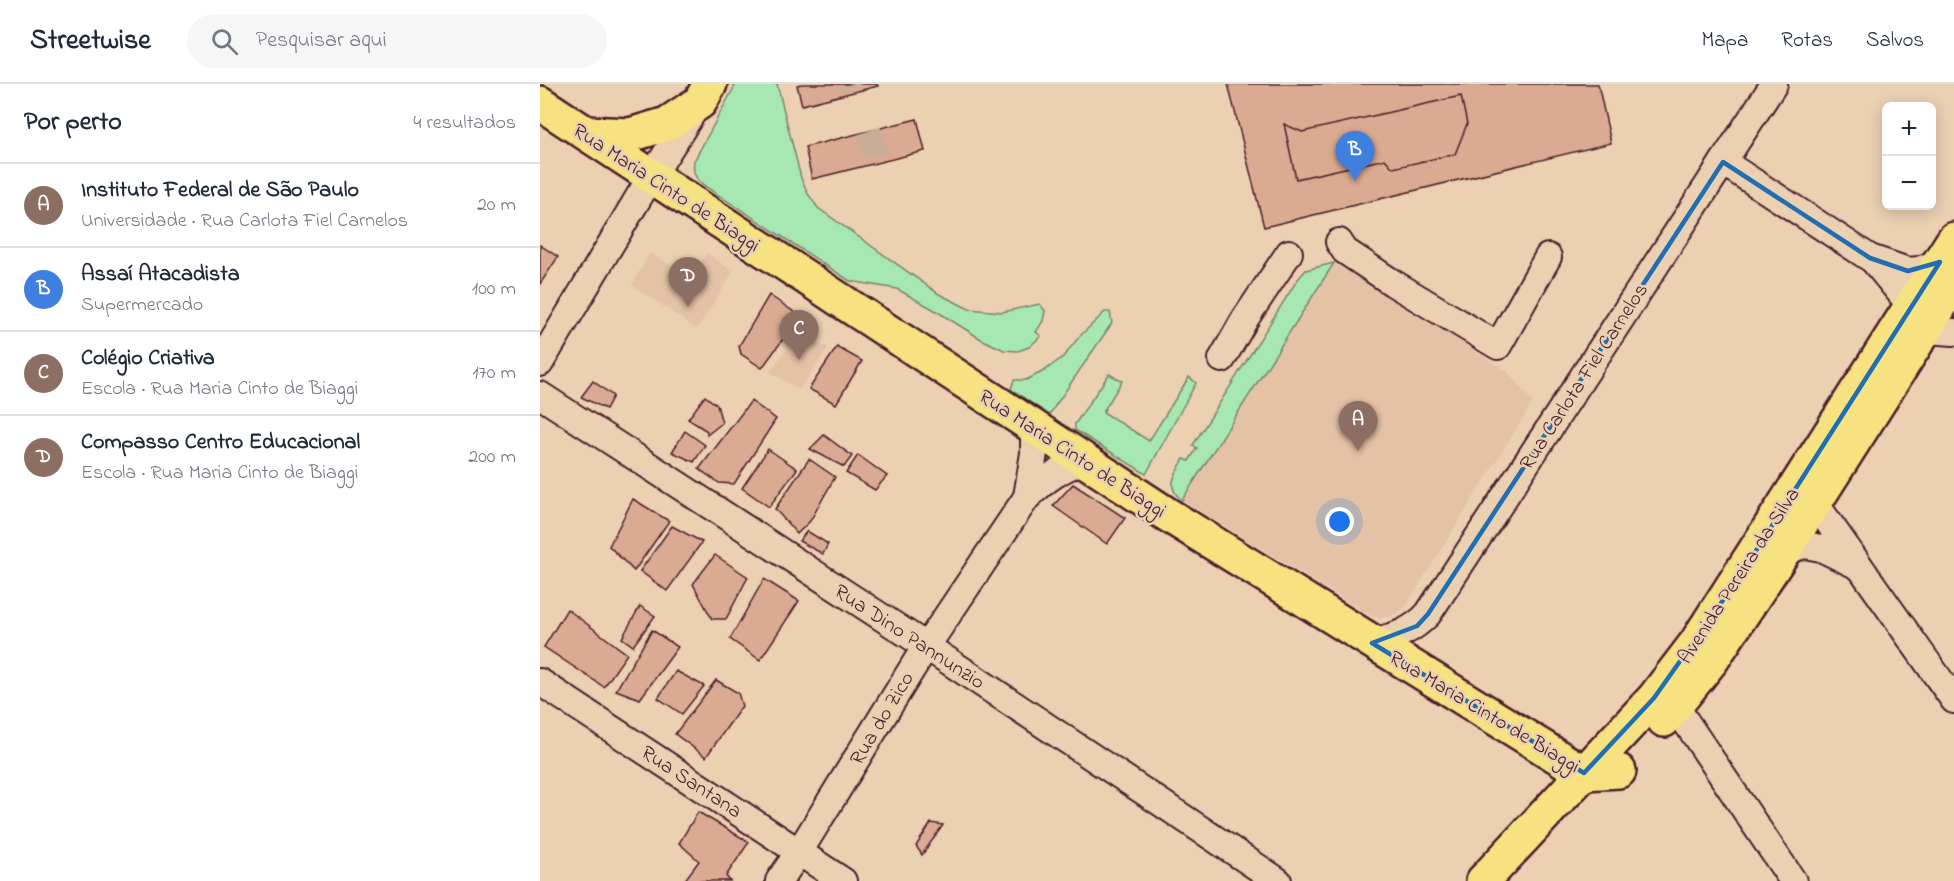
<!DOCTYPE html>
<html lang="pt">
<meta charset="utf-8">
<style>
body{margin:0;font-family:"Indie Flower",sans-serif;background:#f6f6f7;color:#1f2937}
.controls{position:absolute;right:18px;top:18px;display:grid;overflow:hidden;border-radius:9px;box-shadow:0 3px 15px #0003}
.controls button{width:54px;height:54px;display:grid;place-items:center;padding:0;border:0;border-bottom:2px solid #e0e1e3;background:#fff;color:#1f2937;font:30px sans-serif}
.you{position:absolute;left:800px;top:438px;width:21px;height:21px;margin:-15px;border:4px solid #fff;border-radius:50%;background:#1a73e8;box-shadow:0 0 0 9px #1a73e833}
.badge{display:grid;place-items:center;width:39px;height:39px;border-radius:50%;background:#1a73e8;color:#fff;font-size:20px;font-weight:700}
.pin{position:absolute;translate:-50% -50px;filter:drop-shadow(0 2px 3px #0008)}
.pin::after{content:'';position:absolute;top:32px;width:21px;height:18px;background:inherit;clip-path:polygon(0 0,100% 0,50% 100%)}
.list{margin:0;padding:0;list-style:none}
h2{display:flex;justify-content:space-between;align-items:center;height:78px;margin:0;padding:0 24px;font-size:26px}
h2 small{font-size:20px;font-weight:400;color:#747a83}
.list li{display:grid;grid-template-columns:39px 1fr auto;gap:18px;align-items:center;box-sizing:border-box;height:84px;padding:0 24px;border-top:2px solid #e0e1e3}
.list b{display:block;font-size:22px;white-space:nowrap}
.list p{margin:0;font-size:20px;white-space:nowrap;color:#747a83}
.list em{font-size:20px;font-style:normal;color:#747a83}
.icon{flex:none;width:33px;height:33px;fill:none;stroke:currentColor;stroke-width:2;stroke-linecap:round;stroke-linejoin:round}
.map{position:relative;flex:none;width:1414px;height:797px;overflow:hidden}
header{display:flex;align-items:center;gap:36px;box-sizing:border-box;height:84px;padding:0 30px;background:#fff;border-bottom:2px solid #e0e1e3}
header strong{font-size:28px}
nav{display:flex;gap:33px;margin-inline-start:auto;font-size:21px}
.search{width:420px;height:54px;background:#f6f6f7;display:flex;align-items:center;gap:15px;box-sizing:border-box;padding:0 21px;border-radius:33px;color:#747a83;font-size:22px}
main{display:flex}
aside{flex:1;background:#fff}
.map>svg:first-child{display:block}
.built{fill:#e3c2a6}
.green{fill:#a7e8b2;stroke:#78846e;stroke-width:1.5}
.building{fill:#daab92;stroke:#4a1f2b;stroke-width:1.5}
.lines{fill:none;stroke-linecap:round;stroke-linejoin:round}
.minor-tunnel{stroke:#cbad97;stroke-width:26;stroke-dasharray:26 13;stroke-linecap:butt}
.minor-casing{stroke:#4a1f2b;stroke-width:30}
.major-casing{stroke:#4a1f2b;stroke-width:38}
.minor{stroke:#ebd0b2;stroke-width:26}
.major{stroke:#f6e281;stroke-width:33}
.marked{fill:none;stroke:#1f6fb2;stroke-width:4.5;stroke-linejoin:round}
.labels{text-anchor:middle;stroke-width:5;stroke-linejoin:round;paint-order:stroke}
.street-label{font-size:21px;fill:#4a1f2b;stroke:#ebd0b2}
</style>
<header>
<strong>Streetwise</strong>
<div class="search"><svg class="icon" aria-label="search" viewBox="0 0 24 24"><circle cx="10" cy="10" r="6"/><path d="M15 15l6 6"/></svg>Pesquisar aqui</div>
<nav><a>Mapa</a><a>Rotas</a><a>Salvos</a></nav>
</header>
<main>
<aside>
<h2>Por perto<small>4 resultados</small></h2>
<ul class="list">
<li><span class="badge" style="background:#8d6e63">A</span><div><b>Instituto Federal de São Paulo</b><p>Universidade · Rua Carlota Fiel Carnelos</p></div><em>20 m</em></li>
<li><span class="badge" style="background:#3f7fe0">B</span><div><b>Assaí Atacadista</b><p>Supermercado</p></div><em>100 m</em></li>
<li><span class="badge" style="background:#8d6e63">C</span><div><b>Colégio Criativa</b><p>Escola · Rua Maria Cinto de Biaggi</p></div><em>170 m</em></li>
<li><span class="badge" style="background:#8d6e63">D</span><div><b>Compasso Centro Educacional</b><p>Escola · Rua Maria Cinto de Biaggi</p></div><em>200 m</em></li>
</ul>
</aside>
<div class="map">
<svg width="1414" height="797" viewBox="0 0 1414 797">
<rect width="100%" height="100%" fill="#ebd0b2"/>
<filter id="ink" filterUnits="userSpaceOnUse"><feTurbulence type="fractalNoise" baseFrequency=".0167" numOctaves="2"/><feDisplacementMap in="SourceGraphic" scale="12" xChannelSelector="R" yChannelSelector="G"/><feConvolveMatrix kernelMatrix="1 2 1 2 8 2 1 2 1" color-interpolation-filters="sRGB"/></filter>
<g filter="url(#ink)">
<g class="built">
<path d="M 110,169 L 151,193 L 167,169 L 193,188 L 157,245 L 92,201 Z"/>
<path d="M 794,179 L 967,287 L 993,318 L 864,525 L 849,533 L 833,533 L 642,416 Z"/>
<path d="M 259,248 L 288,264 L 259,306 L 230,288 Z"/>
</g>
<g class="green">
<path d="M 196,0 L 237,0 L 261,94 L 268,110 L 278,124 L 399,210 L 429,225 L 462,228 L 500,220 L 505,227 L 503,237 L 496,248 L 501,252 L 489,263 L 478,267 L 464,266 L 441,255 L 393,225 L 357,205 L 310,197 L 166,103 C 156,95 152,90 154,77 Z"/>
<path d="M 794,179 L 642,416 C 625,403 635,390 644,375 L 649,377 L 657,364 L 653,361 L 758,195 L 766,186 Z"/>
<path d="M 565,228 L 570,228 L 572,239 L 509,331 L 471,305 L 474,296 L 486,296 L 504,287 L 523,273 L 540,252 Z"/>
<path d="M 569,290 L 582,297 L 563,328 L 609,357 L 649,293 L 656,299 L 606,390 L 535,346 L 535,340 Z"/>
</g>
<g class="building">
<path d="M 262,0 L 337,0 L 338,2 L 262,21 L 257,1 Z"/>
<path d="M 688,0 L 1058,0 L 1071,59 L 724,143 Z"/>
<path d="M 921,12 L 927,40 L 915,70 L 853,84 L 845,75 L 756,95 L 744,40 L 762,48 Z"/>
<path d="M 377,35 L 385,67 L 272,95 L 265,63 Z"/>
<path d="M 0,161 L 18,173 L 0,200 Z"/>
<path d="M 229,211 L 260,232 L 222,284 L 201,270 L 199,262 Z"/>
<path d="M 297,263 L 322,277 L 296,320 L 269,305 Z"/>
<path d="M 53,297 L 73,312 L 66,325 L 41,313 Z"/>
<path d="M 165,312 L 177,321 L 182,339 L 167,351 L 167,347 L 148,335 Z"/>
<path d="M 211,317 L 236,335 L 194,400 L 179,399 L 159,385 Z"/>
<path d="M 145,347 L 165,361 L 154,378 L 132,368 Z"/>
<path d="M 284,351 L 312,372 L 304,383 L 270,365 Z"/>
<path d="M 228,365 L 257,385 L 229,423 L 202,404 Z"/>
<path d="M 318,371 L 347,392 L 335,406 L 306,389 Z"/>
<path d="M 269,375 L 295,393 L 270,437 L 257,450 L 235,425 Z"/>
<path d="M 533,400 L 585,434 L 567,460 L 513,422 Z"/>
<path d="M 93,415 L 129,437 L 94,487 L 69,462 Z"/>
<path d="M 132,442 L 162,458 L 127,507 L 100,487 Z"/>
<path d="M 267,447 L 288,460 L 283,470 L 259,457 Z"/>
<path d="M 175,471 L 208,493 L 186,535 L 172,535 L 153,500 Z"/>
<path d="M 224,495 L 259,517 L 220,576 L 190,555 Z"/>
<path d="M 100,522 L 115,532 L 93,562 L 82,554 Z"/>
<path d="M 27,525 L 87,570 L 64,603 L 4,563 Z"/>
<path d="M 112,546 L 138,563 L 100,615 L 76,606 Z"/>
<path d="M 136,587 L 164,602 L 142,630 L 118,614 Z"/>
<path d="M 176,596 L 198,609 L 202,622 L 166,673 L 135,650 Z"/>
<path d="M 158,728 L 209,758 L 186,792 L 190,797 L 144,797 L 159,777 L 139,759 Z"/>
<path d="M 391,739 L 403,741 L 382,771 L 376,762 Z"/>
</g>
<g class="lines">
<g class="minor-tunnel">
<path d="M 311,0 L 312,3"/>
<path d="M 328,47 L 339,79"/>
</g>
<defs>
<g id="minor">
<path d="M 1183,78 L 1330,174 L 1368,187 L 1379,186 L 1400,178"/>
<path d="M 799,158 L 805,167 L 853,199 L 958,262 L 1008,173"/>
<path d="M 1333,176 L 1371,222"/>
<path d="M 1385,246 L 1414,248"/>
<path d="M 682,275 L 705,235 L 749,169"/>
<path d="M 0,279 L 100,111 L 156,23"/>
<path d="M 0,311 L 386,562 L 738,797"/>
<path d="M 487,413 L 494,369 L 494,343"/>
<path d="M 1275,419 L 1414,616"/>
<path d="M 1244,467 L 1265,461 L 1281,464 L 1320,483"/>
<path d="M 832,559 C 855,552 871,548 888,530 L 1234,0"/>
<path d="M 0,598 L 303,797"/>
<path d="M 1136,623 L 1253,797"/>
<path d="M 239,797 L 259,768 L 378,575 L 487,413 C 506,395 520,385 544,376"/>
</g>
<g id="major">
<path d="M 0,19 L 628,431 L 1044,689 L 1079,687"/>
<path d="M 46,49 L 90,51 L 127,40 L 160,18 L 170,0"/>
<path d="M 1124,636 L 1172,576 L 1244,467 L 1414,200"/>
<path d="M 943,797 L 1114,614 L 1156,559 L 1414,155"/>
</g>
</defs>
<use href="#minor" class="minor-casing"/>
<use href="#major" class="major-casing"/>
<use href="#minor" class="minor"/>
<use href="#major" class="major"/>
</g>
</g>
<path class="marked" d="M 1183,78 L 1330,174 L 1368,187 L 1400,178 L 1198,495 L 1114,614 L 1044,689 L 832,559 L 877,542 L 888,530 Z"/>
<g class="labels">
<g class="street-label">
<text transform="translate(127 103) rotate(33)" y="7">Rua Maria Cinto de Biaggi</text>
<text transform="translate(1043 292) rotate(-57)" y="7">Rua Carlota Fiel Carnelos</text>
<text transform="translate(533 369) rotate(33)" y="7">Rua Maria Cinto de Biaggi</text>
<text transform="translate(1198 491) rotate(-57)" y="7">Avenida Pereira da Silva</text>
<text transform="translate(370 552) rotate(33)" y="7">Rua Dino Pannunzio</text>
<text transform="translate(945 627) rotate(31)" y="7">Rua Maria Cinto de Biaggi</text>
<text transform="translate(341 634) rotate(-59)" y="7">Rua do Zico</text>
<text transform="translate(152 697) rotate(33)" y="7">Rua Santana</text>
</g>
</g>
</svg>
<div class="controls">
<button>+</button>
<button>−</button>
</div>
<div class="you"></div>
<div class="pin badge" style="left:818px;top:367px;background:#8d6e63">A</div>
<div class="pin badge" style="left:815px;top:97px;background:#3f7fe0">B</div>
<div class="pin badge" style="left:259px;top:276px;background:#8d6e63">C</div>
<div class="pin badge" style="left:148px;top:223px;background:#8d6e63">D</div>
</div>
</main>
